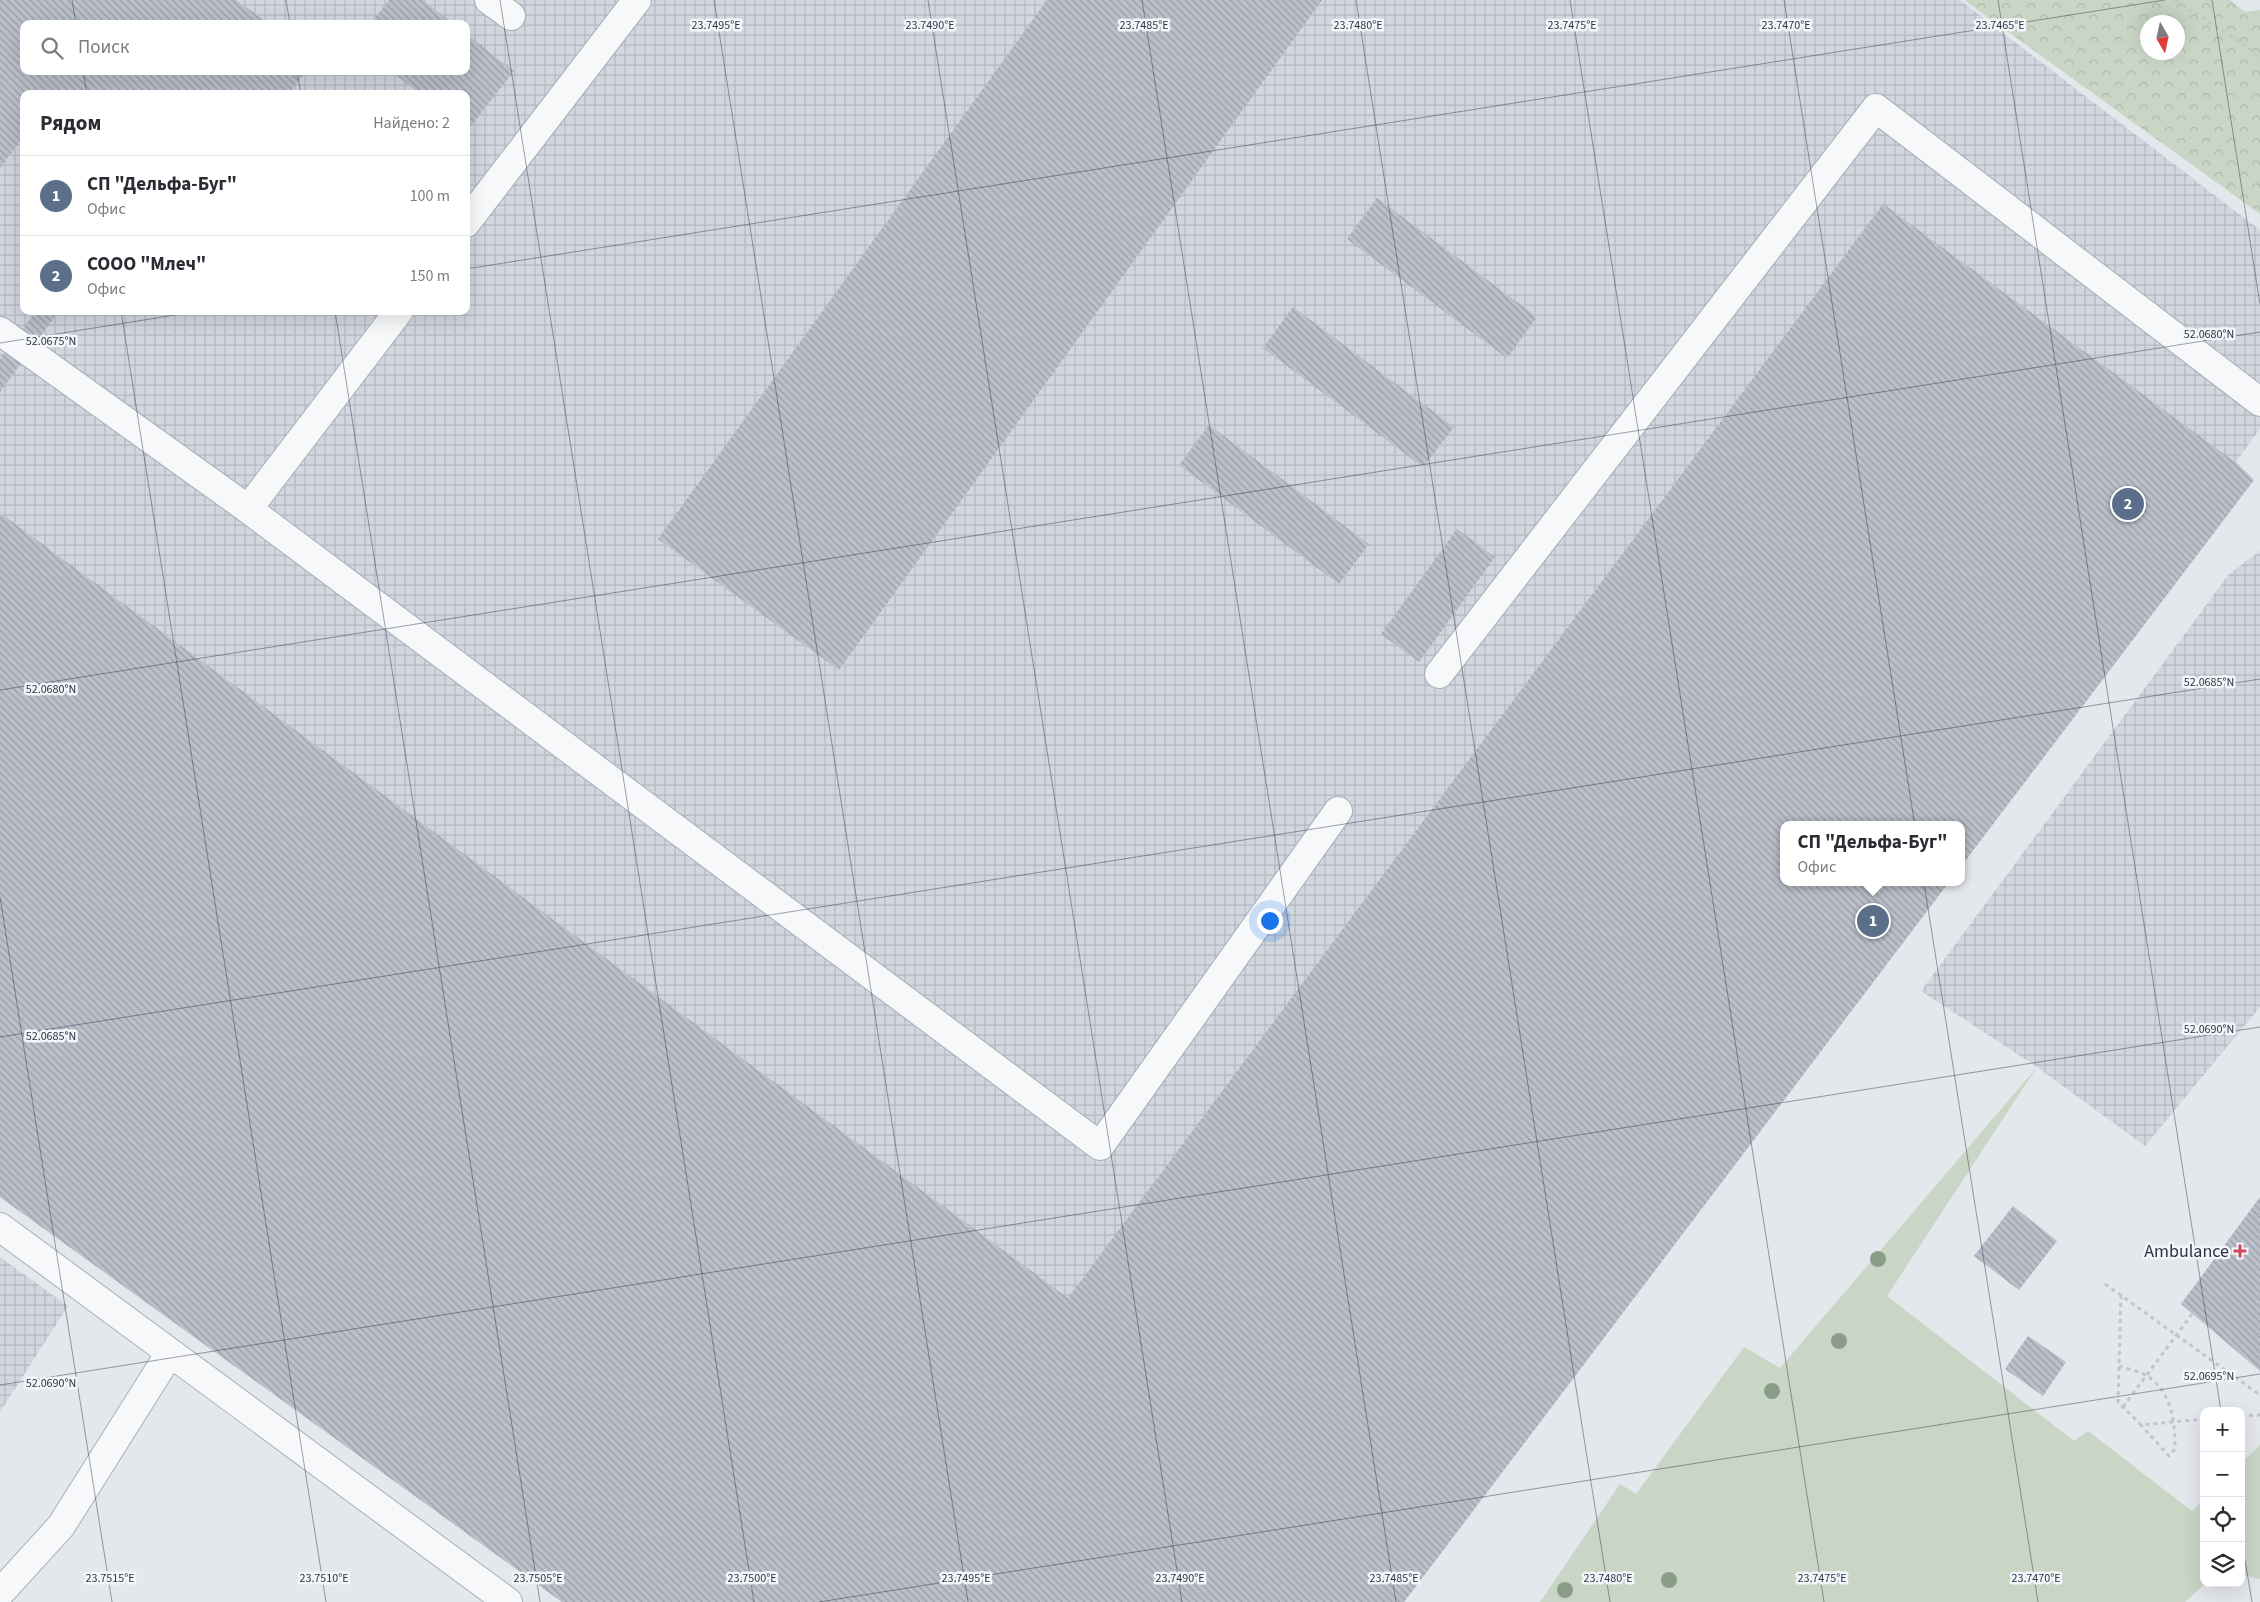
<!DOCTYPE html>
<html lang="ru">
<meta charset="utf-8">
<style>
body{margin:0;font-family:"Source Sans 3",sans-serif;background:#f7f7f7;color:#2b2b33}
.controls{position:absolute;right:15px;bottom:15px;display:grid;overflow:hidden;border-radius:10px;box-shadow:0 5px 20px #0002}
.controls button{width:45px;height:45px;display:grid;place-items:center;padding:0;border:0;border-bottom:1px solid #e1e1e2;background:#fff;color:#2b2b33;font:25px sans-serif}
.compass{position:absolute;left:2140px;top:15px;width:45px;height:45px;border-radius:50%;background:#fff;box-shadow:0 5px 20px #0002;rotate:171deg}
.you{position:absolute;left:1269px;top:920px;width:18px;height:18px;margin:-12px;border:4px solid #fff;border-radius:50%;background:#1a73e8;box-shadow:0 0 0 8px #1a73e833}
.badge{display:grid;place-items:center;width:32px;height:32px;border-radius:50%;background:#b45309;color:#fff;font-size:16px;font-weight:700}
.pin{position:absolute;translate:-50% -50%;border:2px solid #fff;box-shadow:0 1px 5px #0006}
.popup{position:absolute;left:1780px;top:821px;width:185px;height:65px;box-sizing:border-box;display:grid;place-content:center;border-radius:10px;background:#fff;filter:drop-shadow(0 1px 4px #0005);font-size:16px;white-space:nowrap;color:#7c7c81}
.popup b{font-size:19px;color:#2b2b33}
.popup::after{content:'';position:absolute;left:50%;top:100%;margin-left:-10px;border:10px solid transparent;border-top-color:#fff}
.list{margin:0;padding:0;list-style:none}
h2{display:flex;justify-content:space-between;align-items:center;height:65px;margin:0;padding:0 20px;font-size:21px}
h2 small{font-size:16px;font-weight:400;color:#7c7c81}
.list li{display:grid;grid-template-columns:32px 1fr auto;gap:15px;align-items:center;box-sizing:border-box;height:80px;padding:0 20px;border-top:1px solid #e1e1e2}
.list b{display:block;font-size:19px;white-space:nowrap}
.list p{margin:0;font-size:16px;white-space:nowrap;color:#7c7c81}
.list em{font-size:16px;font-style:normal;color:#7c7c81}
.icon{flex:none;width:28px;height:28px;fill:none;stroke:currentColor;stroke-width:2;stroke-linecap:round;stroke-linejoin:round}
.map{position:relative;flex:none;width:2260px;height:1602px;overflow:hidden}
.search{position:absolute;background:#fff;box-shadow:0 5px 20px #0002;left:20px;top:20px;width:450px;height:55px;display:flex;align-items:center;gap:12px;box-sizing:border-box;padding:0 18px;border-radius:10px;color:#7c7c81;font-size:19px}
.panel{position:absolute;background:#fff;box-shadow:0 5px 20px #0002;left:20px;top:90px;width:450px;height:225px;border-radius:10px}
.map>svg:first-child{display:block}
.industrial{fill:url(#industrial-grid);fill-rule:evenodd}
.green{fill:#c9d6c5}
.forest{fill:url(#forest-crowns);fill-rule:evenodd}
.building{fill:url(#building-back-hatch)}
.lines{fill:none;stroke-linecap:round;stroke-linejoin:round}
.minor-casing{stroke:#a9aeb7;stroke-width:30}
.path{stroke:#c2c5cb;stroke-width:3;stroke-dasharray:4 4;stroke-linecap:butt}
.minor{stroke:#f7f8fa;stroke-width:28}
.tree{fill:#899d89}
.ticks{fill:none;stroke:#2b3445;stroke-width:1;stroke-opacity:0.45}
.poi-dot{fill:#d1495b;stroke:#f4f6f9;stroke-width:2}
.labels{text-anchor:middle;stroke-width:5;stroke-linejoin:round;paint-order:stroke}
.poi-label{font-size:18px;fill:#2b3445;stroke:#f4f6f9;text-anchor:end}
.ticks-label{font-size:12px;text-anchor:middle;fill:#2b3445;stroke:#f4f6f9;stroke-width:5;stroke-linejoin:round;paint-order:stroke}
</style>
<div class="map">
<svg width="2260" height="1602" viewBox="0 0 2260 1602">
<defs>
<pattern id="industrial-grid" width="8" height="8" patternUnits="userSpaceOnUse" patternTransform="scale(1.25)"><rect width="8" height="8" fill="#d2d6de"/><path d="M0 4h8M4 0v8" fill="none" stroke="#b4b8c0"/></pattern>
<pattern id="forest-crowns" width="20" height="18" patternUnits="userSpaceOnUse" patternTransform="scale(1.25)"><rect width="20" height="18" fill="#c9d6c5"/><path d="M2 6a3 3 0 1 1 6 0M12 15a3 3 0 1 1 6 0" fill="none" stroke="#adb8ab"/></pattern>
<pattern id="building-back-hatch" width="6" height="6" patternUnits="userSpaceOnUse" patternTransform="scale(1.25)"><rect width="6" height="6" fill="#bbc0ca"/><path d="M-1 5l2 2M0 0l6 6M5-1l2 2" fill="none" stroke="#989da6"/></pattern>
</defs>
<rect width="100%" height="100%" fill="#e4e7ec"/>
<g class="industrial">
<path d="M 0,0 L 1960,0 L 2260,230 L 2260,429 L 2236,462 L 2254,480 L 1962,865 L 1962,825 L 1784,825 L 1784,882 L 1949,882 L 1404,1602 L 562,1602 L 0,1197 ZM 24,24 L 466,24 L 466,71 L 24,71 ZM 24,94 L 466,94 L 466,311 L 24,311 Z"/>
<path d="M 2260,551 L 2260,1007 L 2145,1146 L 2037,1067 L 1921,991 L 2229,574 Z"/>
<path d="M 0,1257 L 68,1306 L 0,1412 Z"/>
</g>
<g class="green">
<path d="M 2037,1067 L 1887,1296 L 2074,1441 L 2088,1431 L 2192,1511 L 2204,1500 L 2204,1583 L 2206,1583 L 2185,1602 L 1540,1602 L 1620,1484 L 1636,1494 L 1744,1347 L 1780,1368 Z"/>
<path d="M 2260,1445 L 2260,1579 L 2241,1575 L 2241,1463 Z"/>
</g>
<path class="forest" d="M 1964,0 L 2230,0 L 2245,12 L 2260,10 L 2260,214 ZM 2148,22 L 2178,22 L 2178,52 L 2148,52 Z"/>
<g class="building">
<path d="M 0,0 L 236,0 L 269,24 L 24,24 L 24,71 L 306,71 L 289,94 L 24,94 L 24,136 L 0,168 Z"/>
<path d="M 389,0 L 423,0 L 453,24 L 370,24 Z"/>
<path d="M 1047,0 L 1322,0 L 839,670 L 658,539 Z"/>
<path d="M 466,34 L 514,71 L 466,132 L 466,94 L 420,94 L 391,71 L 466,71 Z"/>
<path d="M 1377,198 L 1537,317 L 1507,358 L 1347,239 Z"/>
<path d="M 1883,204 L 2235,462 L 2254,480 L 1962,865 L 1962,825 L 1784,825 L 1784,882 L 1949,882 L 1404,1602 L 562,1602 L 0,1197 L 0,513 L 1068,1298 Z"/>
<path d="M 1293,307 L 1454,427 L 1423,467 L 1263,348 Z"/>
<path d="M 36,311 L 59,311 L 0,392 L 0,359 Z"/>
<path d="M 1209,425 L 1369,544 L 1339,584 L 1179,465 Z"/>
<path d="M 1457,529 L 1495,557 L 1419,662 L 1381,634 Z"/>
<path d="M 2260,1197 L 2260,1371 L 2181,1304 Z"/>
<path d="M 2013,1206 L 2057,1241 L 2019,1290 L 1974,1256 Z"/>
<path d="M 2028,1336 L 2066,1362 L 2043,1396 L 2005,1369 Z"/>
</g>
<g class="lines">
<defs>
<g id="minor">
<path d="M 489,0 L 511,16"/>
<path d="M 466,223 L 637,0"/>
<path d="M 0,331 L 248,509 L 399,311"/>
<path d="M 248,509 L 1100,1146 L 1338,811"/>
<path d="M 1439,674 L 1876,108 L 2260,402"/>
<path d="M 0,1227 L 508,1602"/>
<path d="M 0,1593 L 61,1526 L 170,1353"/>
</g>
</defs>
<use href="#minor" class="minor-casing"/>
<g class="path">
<path d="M 2175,0 L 2248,47 L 2260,60"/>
<path d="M 2105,1284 L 2260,1395"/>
<path d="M 2121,1295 L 2118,1402 L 2141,1425 L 2204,1419"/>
<path d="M 2119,1366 C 2127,1369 2138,1371 2146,1375 C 2172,1392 2175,1421 2175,1449 L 2169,1456 L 2141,1425"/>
<path d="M 2123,1407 L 2192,1314"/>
<path d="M 2241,1416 L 2260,1415"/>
</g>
<use href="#minor" class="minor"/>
</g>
<g class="tree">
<circle cx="1878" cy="1259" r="8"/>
<circle cx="1839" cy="1341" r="8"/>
<circle cx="1772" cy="1391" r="8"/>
<circle cx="1669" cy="1580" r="8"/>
<circle cx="1565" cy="1590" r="8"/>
</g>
<path class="ticks" d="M 72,0 L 76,24M 286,0 L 290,24M 500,0 L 754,1602M 714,0 L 968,1602M 928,0 L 1182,1602M 1142,0 L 1396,1602M 1356,0 L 1610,1602M 1570,0 L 1824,1602M 1784,0 L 2038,1602M 1998,0 L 2221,1411M 2212,0 L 2260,304M 83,71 L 87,94M 297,71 L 301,94M 466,269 L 2165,0M 121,311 L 326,1602M 335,311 L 540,1602M 0,343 L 200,311M 0,690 L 2260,332M 0,897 L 112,1602M 0,1037 L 2260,679M 0,1385 L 2260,1027M 2241,1537 L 2252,1602M 819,1602 L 2260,1374"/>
<path class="poi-dot" d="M2237.5 1243.5h5v5h5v5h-5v5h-5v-5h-5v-5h5z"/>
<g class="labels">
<g class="poi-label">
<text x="2229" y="1257">Ambulance</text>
</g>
</g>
<g class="ticks-label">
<text x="716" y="29">23.7495°E</text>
<text x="930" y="29">23.7490°E</text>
<text x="1144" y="29">23.7485°E</text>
<text x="1358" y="29">23.7480°E</text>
<text x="1572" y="29">23.7475°E</text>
<text x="1786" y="29">23.7470°E</text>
<text x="2000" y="29">23.7465°E</text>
<text x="2209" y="338">52.0680°N</text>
<text x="51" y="345">52.0675°N</text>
<text x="2209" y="686">52.0685°N</text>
<text x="51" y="693">52.0680°N</text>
<text x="2209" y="1033">52.0690°N</text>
<text x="51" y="1040">52.0685°N</text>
<text x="2209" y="1380">52.0695°N</text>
<text x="51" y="1387">52.0690°N</text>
<text x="110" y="1582">23.7515°E</text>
<text x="324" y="1582">23.7510°E</text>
<text x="538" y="1582">23.7505°E</text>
<text x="752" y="1582">23.7500°E</text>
<text x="966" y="1582">23.7495°E</text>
<text x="1180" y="1582">23.7490°E</text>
<text x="1394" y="1582">23.7485°E</text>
<text x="1608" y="1582">23.7480°E</text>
<text x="1822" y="1582">23.7475°E</text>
<text x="2036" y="1582">23.7470°E</text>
</g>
</svg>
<div class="controls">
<button>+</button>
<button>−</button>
<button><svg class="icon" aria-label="locate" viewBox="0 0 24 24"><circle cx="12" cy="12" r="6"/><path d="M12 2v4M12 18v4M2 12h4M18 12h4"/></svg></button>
<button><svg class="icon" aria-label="layers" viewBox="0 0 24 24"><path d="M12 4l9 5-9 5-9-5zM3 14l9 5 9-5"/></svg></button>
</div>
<svg class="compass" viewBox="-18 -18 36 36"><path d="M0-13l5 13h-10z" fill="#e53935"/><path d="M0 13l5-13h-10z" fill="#7c7c81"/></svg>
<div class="you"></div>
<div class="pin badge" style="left:1873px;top:921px;background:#5c6f8a">1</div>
<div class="popup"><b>СП &quot;Дельфа-Буг&quot;</b>Офис</div>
<div class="pin badge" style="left:2128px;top:504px;background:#5c6f8a">2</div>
<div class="search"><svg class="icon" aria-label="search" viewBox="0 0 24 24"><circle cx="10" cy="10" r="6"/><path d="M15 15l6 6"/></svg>Поиск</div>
<section class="panel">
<h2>Рядом<small>Найдено: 2</small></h2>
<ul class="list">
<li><span class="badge" style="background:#5c6f8a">1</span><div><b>СП &quot;Дельфа-Буг&quot;</b><p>Офис</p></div><em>100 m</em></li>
<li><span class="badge" style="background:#5c6f8a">2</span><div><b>СООО &quot;Млеч&quot;</b><p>Офис</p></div><em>150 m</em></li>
</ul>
</section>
</div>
